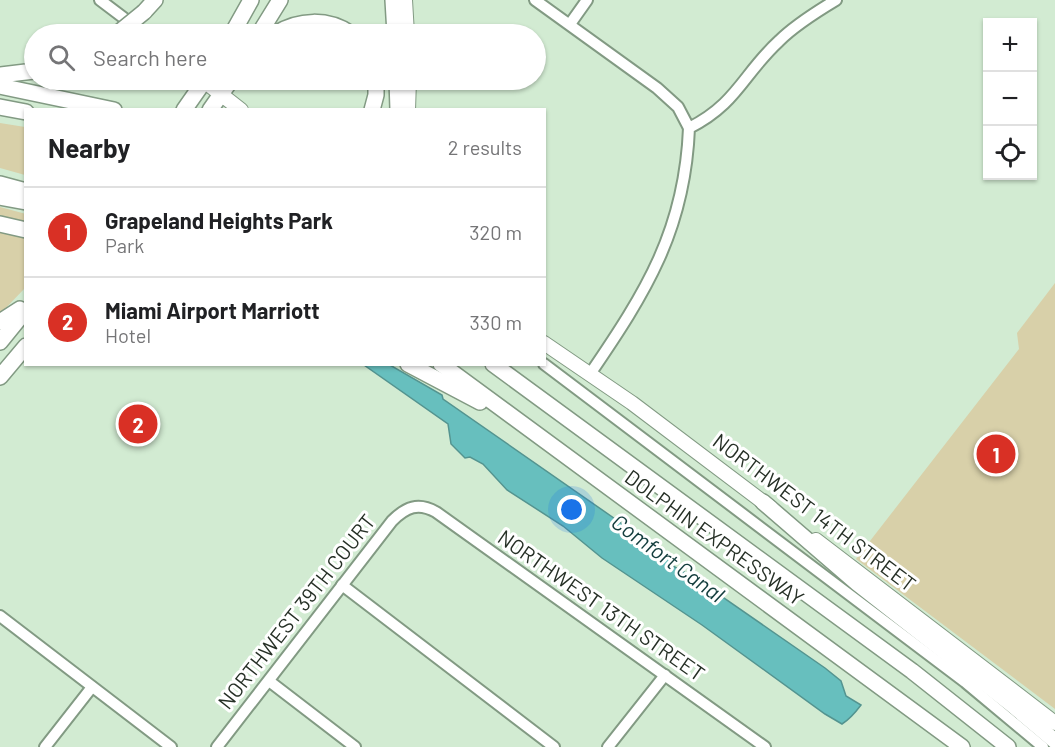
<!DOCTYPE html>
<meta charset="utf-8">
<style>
body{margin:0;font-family:Barlow,sans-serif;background:#f6f6f6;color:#202124}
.controls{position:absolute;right:18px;top:18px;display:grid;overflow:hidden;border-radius:0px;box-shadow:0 2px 4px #0004}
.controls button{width:54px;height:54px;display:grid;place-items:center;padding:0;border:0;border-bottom:2px solid #e0e0e0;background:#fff;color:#202124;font:30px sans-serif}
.you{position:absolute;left:572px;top:510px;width:21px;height:21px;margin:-15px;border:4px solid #fff;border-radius:50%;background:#1a73e8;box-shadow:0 0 0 9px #1a73e833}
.badge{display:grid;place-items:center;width:39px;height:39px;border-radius:50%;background:#d93025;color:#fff;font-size:20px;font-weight:700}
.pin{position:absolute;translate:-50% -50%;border:3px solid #fff;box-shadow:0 2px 6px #0006}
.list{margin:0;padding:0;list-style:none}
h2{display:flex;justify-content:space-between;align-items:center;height:78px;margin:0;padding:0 24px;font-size:26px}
h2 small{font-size:20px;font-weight:400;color:#757577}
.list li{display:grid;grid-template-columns:39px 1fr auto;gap:18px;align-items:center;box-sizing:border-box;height:90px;padding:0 24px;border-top:2px solid #e0e0e0}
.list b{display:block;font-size:22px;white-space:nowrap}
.list p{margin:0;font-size:20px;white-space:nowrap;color:#757577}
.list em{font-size:20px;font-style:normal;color:#757577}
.icon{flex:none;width:33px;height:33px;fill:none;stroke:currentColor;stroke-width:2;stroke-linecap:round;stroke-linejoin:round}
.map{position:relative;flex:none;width:1055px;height:747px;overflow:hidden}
.search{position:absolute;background:#fff;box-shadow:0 2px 4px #0004;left:24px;top:24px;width:522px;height:66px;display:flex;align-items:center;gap:15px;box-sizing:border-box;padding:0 21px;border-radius:33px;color:#757577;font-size:22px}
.panel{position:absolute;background:#fff;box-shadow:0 2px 4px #0004;left:24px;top:108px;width:522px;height:258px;border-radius:0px}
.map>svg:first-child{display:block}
.green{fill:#d8d0a9}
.water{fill:#67bfbe;stroke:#549490;stroke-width:1.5}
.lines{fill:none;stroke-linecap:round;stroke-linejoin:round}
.minor-casing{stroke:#829a83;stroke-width:14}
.major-casing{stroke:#829a83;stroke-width:16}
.highway-casing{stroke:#829a83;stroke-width:18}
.minor{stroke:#fff;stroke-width:10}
.major{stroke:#fff;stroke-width:14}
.highway{stroke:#fff;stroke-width:15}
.highway-bridge-casing{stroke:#829a83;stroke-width:18;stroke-linecap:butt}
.highway-bridge{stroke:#fff;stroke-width:15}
.labels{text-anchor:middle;stroke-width:6;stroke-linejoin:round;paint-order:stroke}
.street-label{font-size:21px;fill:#263026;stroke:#fff}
.water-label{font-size:22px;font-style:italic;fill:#133d3d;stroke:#fff}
</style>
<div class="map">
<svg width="1055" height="747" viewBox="0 0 1055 747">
<rect width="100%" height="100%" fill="#d2ebd2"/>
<g class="green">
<path d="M 0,123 L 25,127 L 25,175 L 0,168 Z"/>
<path d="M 0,207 L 26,214 L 25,288 L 0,314 Z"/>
<path d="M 1055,283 L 1055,709 L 856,559 L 1019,349 L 1017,333 Z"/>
</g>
<path class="water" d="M 364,365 L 390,365 L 442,395 L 443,399 L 631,530 L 672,562 L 673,566 L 695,578 L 825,668 L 841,681 L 846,696 L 861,705 C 855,713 850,719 842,724 L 825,714 L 702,625 L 602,558 L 563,526 L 507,490 L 483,464 L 470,457 L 465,458 L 451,444 L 448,424 Z"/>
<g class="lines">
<defs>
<g id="minor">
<path d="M 100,0 L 145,34"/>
<path d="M 535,0 L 657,88 L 678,107 L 689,128"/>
<path d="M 570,24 L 587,0"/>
<path d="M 544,364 L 965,682 L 1043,747"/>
<path d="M 590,374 C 646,292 685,230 689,128 C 737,104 743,74 779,41 C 795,25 816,12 836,0"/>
<path d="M 342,585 L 554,747"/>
<path d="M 0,616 L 171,747"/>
<path d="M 269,681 L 355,747"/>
<path d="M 45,747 L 92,687"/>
<path d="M 217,747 L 392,521 C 406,507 418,502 436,512 L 765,747"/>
<path d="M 608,747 L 665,675"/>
</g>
<g id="major">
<path d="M 405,0 L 407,34"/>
<path d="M 204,81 L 241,110"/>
<path d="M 408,110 L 409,80"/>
<path d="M 544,343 L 632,403 L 771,508"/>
<path d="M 816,540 L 1055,723"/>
</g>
<g id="highway">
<path d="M 393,0 L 395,34"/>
<path d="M 144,12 L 155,0"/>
<path d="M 232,34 L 251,0"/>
<path d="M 259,34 L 280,0"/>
<path d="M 275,34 C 299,19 328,18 351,34"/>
<path d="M 0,75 L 34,71"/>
<path d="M 397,80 L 398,110"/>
<path d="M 0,86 L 114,110"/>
<path d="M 0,107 L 26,112"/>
<path d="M 184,110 L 205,80"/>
<path d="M 210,110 L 231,80"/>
<path d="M 372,110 L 376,95 L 376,80"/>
<path d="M 0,184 L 26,191"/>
<path d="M 0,197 L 26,202"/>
<path d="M 0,224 L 26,230"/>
<path d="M 0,322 L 20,309"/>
<path d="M 0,342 L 26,310"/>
<path d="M 408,364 L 480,402"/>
<path d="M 441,364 L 962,747"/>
<path d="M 493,364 L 912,671 L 1008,747"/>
<path d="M 0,377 L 26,346"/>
<path d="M 763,502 L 857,583 L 1010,703 L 1055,741"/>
</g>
</defs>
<use href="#minor" class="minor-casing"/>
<use href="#major" class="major-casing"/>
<use href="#highway" class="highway-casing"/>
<use href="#minor" class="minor"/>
<use href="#major" class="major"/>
<use href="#highway" class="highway"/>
<defs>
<path id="highway-bridge" d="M 117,34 L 144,12"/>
</defs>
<use href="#highway-bridge" class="highway-bridge-casing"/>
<use href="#highway-bridge" class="highway-bridge"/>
</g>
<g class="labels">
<g class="street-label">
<text transform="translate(814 513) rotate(37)" y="7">NORTHWEST 14TH STREET</text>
<text transform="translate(714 538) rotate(36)" y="7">DOLPHIN EXPRESSWAY</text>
<text transform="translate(601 606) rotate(35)" y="7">NORTHWEST 13TH STREET</text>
<text transform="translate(297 612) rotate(-52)" y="7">NORTHWEST 39TH COURT</text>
</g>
<g class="water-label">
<text transform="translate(668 558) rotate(36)" y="8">Comfort Canal</text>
</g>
</g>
</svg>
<div class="controls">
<button>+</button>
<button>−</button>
<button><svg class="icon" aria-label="locate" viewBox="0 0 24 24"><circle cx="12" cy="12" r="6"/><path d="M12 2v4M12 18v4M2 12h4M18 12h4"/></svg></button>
</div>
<div class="you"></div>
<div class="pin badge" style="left:996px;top:454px">1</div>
<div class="pin badge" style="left:138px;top:424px">2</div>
<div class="search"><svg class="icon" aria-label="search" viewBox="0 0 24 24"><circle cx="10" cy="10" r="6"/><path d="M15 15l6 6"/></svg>Search here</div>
<section class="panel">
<h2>Nearby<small>2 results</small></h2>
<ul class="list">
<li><span class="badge">1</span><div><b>Grapeland Heights Park</b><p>Park</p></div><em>320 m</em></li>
<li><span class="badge">2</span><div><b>Miami Airport Marriott</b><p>Hotel</p></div><em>330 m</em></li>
</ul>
</section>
</div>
